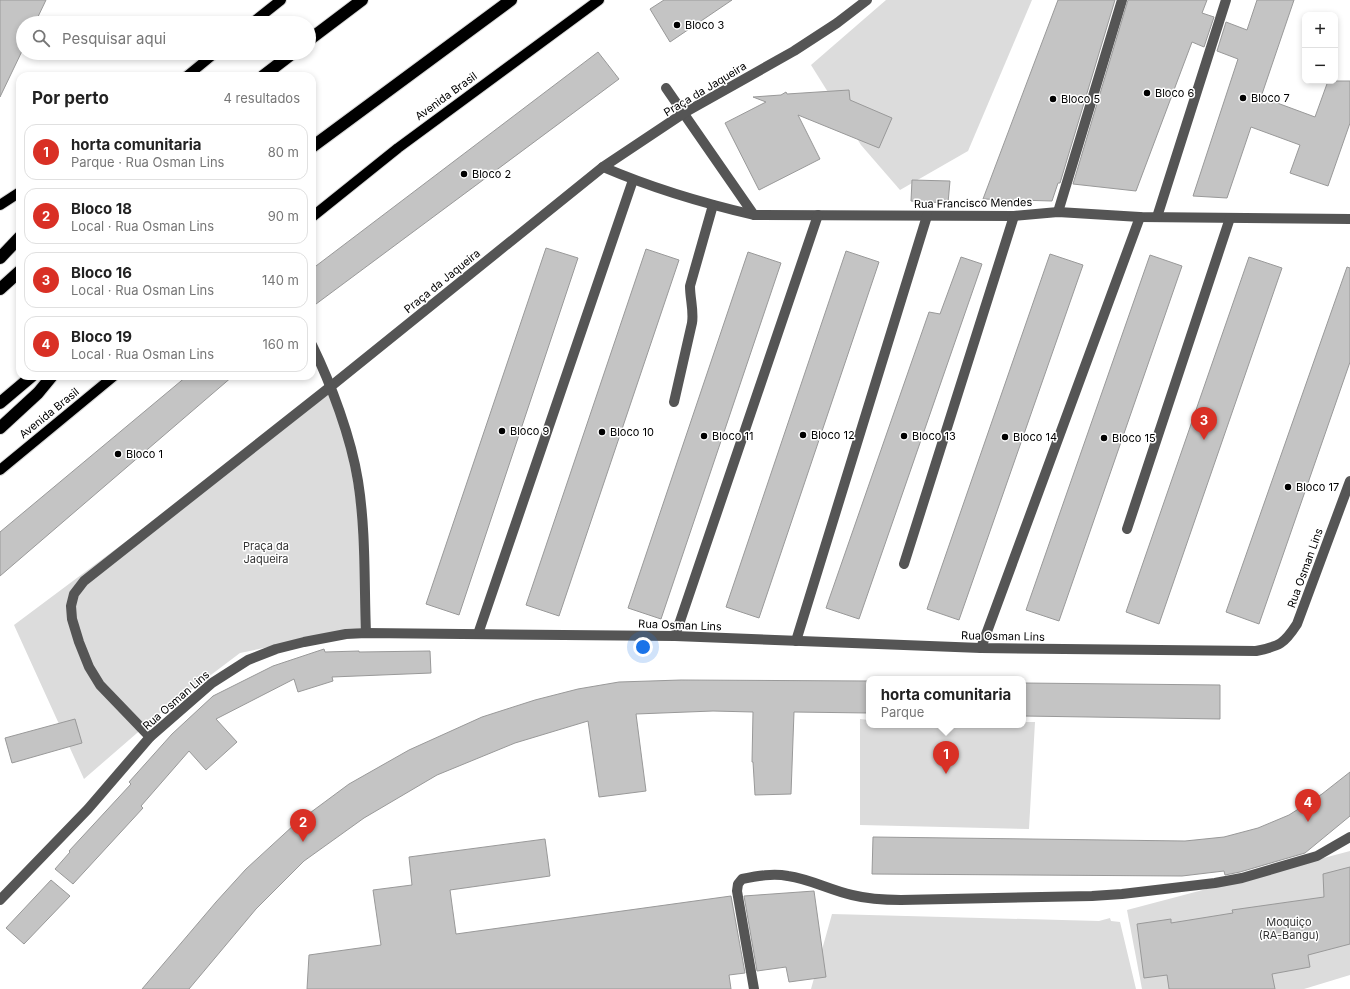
<!DOCTYPE html>
<html lang="pt">
<meta charset="utf-8">
<style>
body{margin:0;font-family:Inter,sans-serif;background:#f2f2f2;color:#222}
.controls{position:absolute;right:12px;top:12px;display:grid;overflow:hidden;border-radius:8px;box-shadow:0 2px 6px #0003}
.controls button{width:36px;height:36px;display:grid;place-items:center;padding:0;border:0;border-bottom:1px solid #e0e0e0;background:#fff;color:#222;font:20px sans-serif}
.you{position:absolute;left:643px;top:647px;width:14px;height:14px;margin:-10px;border:3px solid #fff;border-radius:50%;background:#1a73e8;box-shadow:0 0 0 6px #1a73e833}
.badge{display:grid;place-items:center;width:26px;height:26px;border-radius:50%;background:#d93025;color:#fff;font-size:13px;font-weight:700}
.pin{position:absolute;translate:-50% -33px;filter:drop-shadow(0 1px 2px #0008)}
.pin::after{content:'';position:absolute;top:21px;width:14px;height:12px;background:inherit;clip-path:polygon(0 0,100% 0,50% 100%)}
.popup{position:absolute;left:866px;top:676px;width:160px;height:52px;box-sizing:border-box;display:grid;place-content:center;border-radius:8px;background:#fff;filter:drop-shadow(0 1px 3px #0005);font-size:13px;white-space:nowrap;color:#767676}
.popup b{font-size:15px;color:#222}
.popup::after{content:'';position:absolute;left:50%;top:100%;margin-left:-8px;border:8px solid transparent;border-top-color:#fff}
.list{margin:0;padding:0;list-style:none}
h2{display:flex;justify-content:space-between;align-items:center;height:52px;margin:0;padding:0 16px;font-size:17px}
h2 small{font-size:13px;font-weight:400;color:#767676}
.list li{display:grid;grid-template-columns:26px 1fr auto;gap:12px;align-items:center;box-sizing:border-box;height:56px;margin:0 8px 8px;padding:0 8px;border:1px solid #e0e0e0;border-radius:12px}
.list b{display:block;font-size:15px;white-space:nowrap}
.list p{margin:0;font-size:13px;white-space:nowrap;color:#767676}
.list em{font-size:13px;font-style:normal;color:#767676}
.icon{flex:none;width:22px;height:22px;fill:none;stroke:currentColor;stroke-width:2;stroke-linecap:round;stroke-linejoin:round}
.map{position:relative;flex:none;width:1350px;height:989px;overflow:hidden}
.search{position:absolute;background:#fff;box-shadow:0 2px 6px #0003;left:16px;top:16px;width:300px;height:44px;display:flex;align-items:center;gap:10px;box-sizing:border-box;padding:0 14px;border-radius:22px;color:#767676;font-size:15px}
.panel{position:absolute;background:#fff;box-shadow:0 2px 6px #0003;left:16px;top:72px;width:300px;height:308px;border-radius:12px}
.map>svg:first-child{display:block}
.green{fill:#dcdcdc}
.building{fill:#c4c4c4;stroke:#999}
.lines{fill:none;stroke-linecap:round;stroke-linejoin:round}
.major-casing{stroke:#dbdbdb;stroke-width:12}
.highway-casing{stroke:#dbdbdb;stroke-width:14}
.minor{stroke:#555;stroke-width:10}
.major{stroke:#000;stroke-width:10}
.highway{stroke:#000;stroke-width:12}
.poi-dot{fill:#000;stroke:#fff;stroke-width:1.5}
.labels{text-anchor:middle;stroke-width:3;stroke-linejoin:round;paint-order:stroke}
.poi-label{font-size:11px;fill:#000;stroke:#fff;text-anchor:start}
.street-label{font-size:11px;fill:#000;stroke:#fff}
.park-label{font-size:11px;fill:#333;stroke:#fff}
</style>
<div class="map">
<svg width="1350" height="989" viewBox="0 0 1350 989">
<rect width="100%" height="100%" fill="#fff"/>
<g class="green">
<path d="M 886,0 L 1032,0 L 968,151 L 900,190 L 861,145 L 811,65 Z"/>
<path d="M 330,389 L 345,440 L 353,481 L 359,522 L 361,628 L 240,653 L 159,714 L 84,779 L 14,625 Z"/>
<path d="M 860,719 L 869,720 L 869,725 L 1023,725 L 1023,722 L 1035,722 L 1029,829 L 860,825 Z"/>
<path d="M 1350,851 L 1350,975 L 1304,989 L 1142,989 L 1127,910 Z"/>
<path d="M 832,914 L 1099,921 L 1110,918 L 1111,921 L 1120,922 L 1136,989 L 811,989 Z"/>
</g>
<g class="building">
<path d="M 0,0 L 46,0 L 35,23 L 23,23 L 23,49 L 0,97 Z"/>
<path d="M 664,0 L 732,0 L 670,42 L 650,9 Z"/>
<path d="M 1058,0 L 1115,0 L 1060,183 L 1058,183 L 1052,201 L 983,199 Z"/>
<path d="M 1128,0 L 1207,0 L 1202,13 L 1214,17 L 1204,47 L 1192,42 L 1136,191 L 1073,184 Z"/>
<path d="M 1257,0 L 1294,0 L 1261,97 L 1315,117 L 1328,81 L 1350,81 L 1350,123 L 1328,186 L 1290,173 L 1300,145 L 1251,127 L 1227,198 L 1193,196 L 1238,59 L 1217,51 L 1226,22 L 1247,30 Z"/>
<path d="M 598,52 L 619,79 L 312,307 L 312,269 Z"/>
<path d="M 849,90 L 850,100 L 892,118 L 879,148 L 798,115 L 820,159 L 759,190 L 725,123 L 766,102 L 753,97 L 781,95 L 786,92 L 787,94 Z"/>
<path d="M 912,180 L 950,181 L 948,203 L 911,201 Z"/>
<path d="M 546,248 L 578,258 L 459,615 L 426,604 Z"/>
<path d="M 646,249 L 679,260 L 559,616 L 526,605 Z"/>
<path d="M 846,251 L 879,262 L 759,618 L 726,607 Z"/>
<path d="M 748,252 L 781,263 L 661,619 L 628,608 Z"/>
<path d="M 1050,254 L 1083,265 L 959,620 L 927,609 Z"/>
<path d="M 1150,255 L 1182,266 L 1059,621 L 1026,610 Z"/>
<path d="M 961,257 L 982,264 L 859,619 L 826,608 L 929,312 L 940,314 Z"/>
<path d="M 1249,257 L 1282,268 L 1159,624 L 1126,612 Z"/>
<path d="M 1347,267 L 1350,268 L 1350,362 L 1259,624 L 1226,612 Z"/>
<path d="M 187,376 L 233,376 L 0,576 L 0,532 Z"/>
<path d="M 324,649 L 325,652 L 359,651 L 359,652 L 430,651 L 431,673 L 332,677 L 333,681 L 298,692 L 294,679 L 216,719 L 237,742 L 206,770 L 189,751 L 141,806 L 143,808 L 73,884 L 55,869 L 70,852 L 69,851 L 131,784 L 129,782 L 172,734 L 213,696 L 273,666 Z"/>
<path d="M 681,680 L 869,681 L 869,713 L 794,712 L 791,794 L 755,795 L 753,762 L 752,762 L 753,712 L 713,711 L 636,714 L 646,791 L 599,797 L 588,721 L 515,743 L 437,775 L 364,818 L 304,861 L 256,909 L 189,989 L 142,989 L 216,902 L 246,869 L 295,824 L 349,784 L 409,750 L 482,717 L 535,700 L 578,689 L 619,682 Z"/>
<path d="M 1023,683 L 1220,685 L 1220,719 L 1023,716 Z"/>
<path d="M 75,719 L 82,743 L 12,763 L 5,738 Z"/>
<path d="M 1350,772 L 1350,816 L 1305,853 L 1240,872 L 1225,875 L 1224,871 L 1182,876 L 872,874 L 873,837 L 1185,841 L 1224,837 L 1258,828 L 1289,815 L 1322,794 Z"/>
<path d="M 545,839 L 550,876 L 450,890 L 456,934 L 731,896 L 745,973 L 729,975 L 731,989 L 307,989 L 309,955 L 381,945 L 373,890 L 412,885 L 409,857 Z"/>
<path d="M 1350,867 L 1350,944 L 1308,955 L 1310,967 L 1272,974 L 1275,989 L 1169,989 L 1167,975 L 1144,978 L 1137,924 L 1171,919 L 1171,923 L 1233,913 L 1232,910 L 1324,897 L 1323,874 Z"/>
<path d="M 51,880 L 70,896 L 24,944 L 6,928 Z"/>
<path d="M 814,891 L 826,977 L 789,982 L 786,967 L 757,971 L 744,896 Z"/>
</g>
<g class="lines">
<defs>
<g id="major">
<path d="M 252,23 L 281,0"/>
<path d="M 187,76 L 215,53"/>
<path d="M 0,205 L 20,192"/>
<path d="M 312,217 L 398,148 L 599,0"/>
<path d="M 0,470 L 114,376"/>
</g>
<g id="highway">
<path d="M 309,40 L 362,0"/>
<path d="M 263,76 L 293,53"/>
<path d="M 312,147 L 511,0"/>
<path d="M 0,258 L 20,237"/>
<path d="M 0,289 L 20,271"/>
<path d="M 0,403 L 32,376"/>
<path d="M 0,428 L 38,393 L 52,376"/>
</g>
</defs>
<use href="#major" class="major-casing"/>
<use href="#highway" class="highway-casing"/>
<g class="minor">
<path d="M 666,88 L 754,215"/>
<path d="M 603,167 C 652,188 702,203 754,215 L 1014,216 L 1058,212 L 1140,217 L 1350,219"/>
<path d="M 1058,212 L 1122,0"/>
<path d="M 1157,217 L 1226,0"/>
<path d="M 312,345 C 331,384 351,437 358,481 C 366,531 364,583 366,633"/>
<path d="M 674,402 L 692,323 C 694,311 690,299 690,286 L 713,205"/>
<path d="M 1127,529 L 1230,218"/>
<path d="M 904,564 L 1014,216"/>
<path d="M 478,634 L 633,180"/>
<path d="M 675,636 L 818,215"/>
<path d="M 796,641 L 927,216"/>
<path d="M 981,648 L 1140,217"/>
<path d="M 150,737 L 100,685 L 89,667 L 79,642 L 72,619 L 71,606 L 74,594 L 84,581 L 330,387 L 603,167 L 684,113 L 794,51 L 837,23 L 867,0"/>
<path d="M 0,900 L 88,809 L 150,737 L 212,683 L 248,660 L 276,649 L 304,642 L 346,634 L 366,633 L 675,636 L 981,648 L 1256,651 C 1280,646 1284,644 1297,624 L 1350,481"/>
<path d="M 754,989 L 737,891 L 738,884 L 742,879 C 757,876 773,873 788,876 C 810,879 830,890 852,895 C 868,899 884,900 901,900 L 1092,896 L 1122,894 L 1215,883 L 1242,878 L 1317,856 L 1350,837"/>
</g>
<use href="#major" class="major"/>
<use href="#highway" class="highway"/>
</g>
<g class="poi-dot">
<circle cx="677" cy="25" r="4"/>
<circle cx="1147" cy="93" r="4"/>
<circle cx="1243" cy="98" r="4"/>
<circle cx="1053" cy="99" r="4"/>
<circle cx="464" cy="174" r="4"/>
<circle cx="502" cy="431" r="4"/>
<circle cx="602" cy="432" r="4"/>
<circle cx="803" cy="435" r="4"/>
<circle cx="704" cy="436" r="4"/>
<circle cx="904" cy="436" r="4"/>
<circle cx="1005" cy="437" r="4"/>
<circle cx="1104" cy="438" r="4"/>
<circle cx="118" cy="454" r="4"/>
<circle cx="1288" cy="487" r="4"/>
</g>
<g class="labels">
<g class="poi-label">
<text x="685" y="29">Bloco 3</text>
<text x="1155" y="97">Bloco 6</text>
<text x="1251" y="102">Bloco 7</text>
<text x="1061" y="103">Bloco 5</text>
<text x="472" y="178">Bloco 2</text>
<text x="510" y="435">Bloco 9</text>
<text x="610" y="436">Bloco 10</text>
<text x="811" y="439">Bloco 12</text>
<text x="712" y="440">Bloco 11</text>
<text x="912" y="440">Bloco 13</text>
<text x="1013" y="441">Bloco 14</text>
<text x="1112" y="442">Bloco 15</text>
<text x="126" y="458">Bloco 1</text>
<text x="1296" y="491">Bloco 17</text>
</g>
<g class="street-label">
<text transform="translate(705 89) rotate(-31)" y="4">Praça da Jaqueira</text>
<text transform="translate(446 96) rotate(-36)" y="4">Avenida Brasil</text>
<text transform="translate(973 203) rotate(-1)" y="4">Rua Francisco Mendes</text>
<text transform="translate(442 281) rotate(-39)" y="4">Praça da Jaqueira</text>
<text transform="translate(49 413) rotate(-39)" y="4">Avenida Brasil</text>
<text transform="translate(1305 568) rotate(-70)" y="4">Rua Osman Lins</text>
<text transform="translate(680 625) rotate(2)" y="4">Rua Osman Lins</text>
<text transform="translate(1003 636) rotate(1)" y="4">Rua Osman Lins</text>
<text transform="translate(176 700) rotate(-41)" y="4">Rua Osman Lins</text>
</g>
<g class="park-label">
<text x="266" y="550">Praça da<tspan x="266" dy="13">Jaqueira</tspan></text>
<text x="1289" y="926">Moquiço<tspan x="1289" dy="13">(RA-Bangu)</tspan></text>
</g>
</g>
</svg>
<div class="controls">
<button>+</button>
<button>−</button>
</div>
<div class="you"></div>
<div class="pin badge" style="left:946px;top:774px">1</div>
<div class="popup"><b>horta comunitaria</b>Parque</div>
<div class="pin badge" style="left:303px;top:842px">2</div>
<div class="pin badge" style="left:1204px;top:440px">3</div>
<div class="pin badge" style="left:1308px;top:822px">4</div>
<div class="search"><svg class="icon" aria-label="search" viewBox="0 0 24 24"><circle cx="10" cy="10" r="6"/><path d="M15 15l6 6"/></svg>Pesquisar aqui</div>
<section class="panel">
<h2>Por perto<small>4 resultados</small></h2>
<ul class="list">
<li><span class="badge">1</span><div><b>horta comunitaria</b><p>Parque · Rua Osman Lins</p></div><em>80 m</em></li>
<li><span class="badge">2</span><div><b>Bloco 18</b><p>Local · Rua Osman Lins</p></div><em>90 m</em></li>
<li><span class="badge">3</span><div><b>Bloco 16</b><p>Local · Rua Osman Lins</p></div><em>140 m</em></li>
<li><span class="badge">4</span><div><b>Bloco 19</b><p>Local · Rua Osman Lins</p></div><em>160 m</em></li>
</ul>
</section>
</div>
